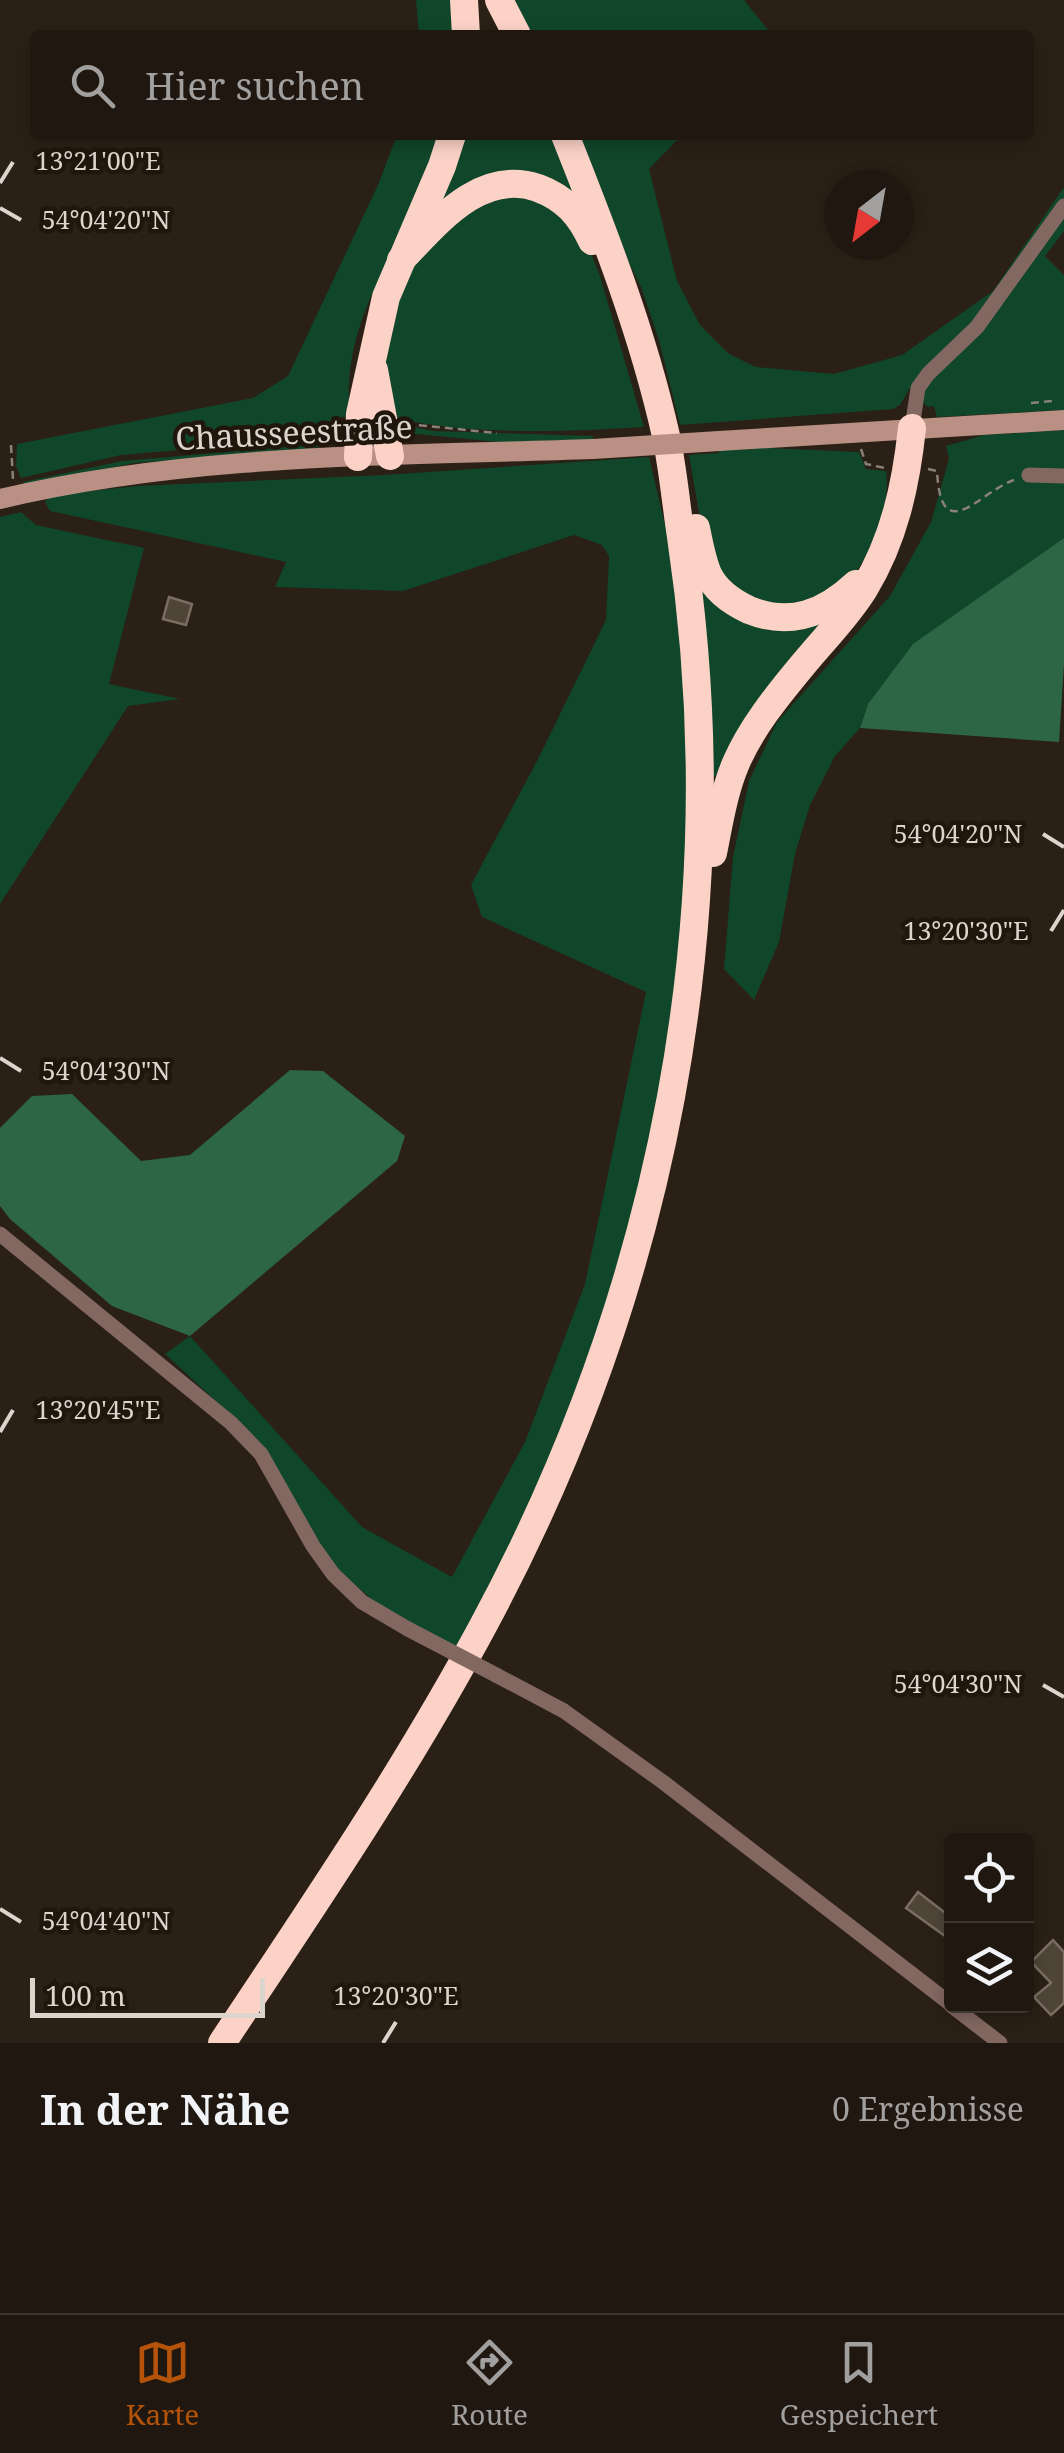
<!DOCTYPE html>
<html lang="de">
<meta charset="utf-8">
<style>
body{margin:0;font-family:"Noto Serif",serif;background:#2d251e;color:#f1f3f6}
.controls{position:absolute;right:30px;bottom:30px;display:grid;overflow:hidden;border-radius:10px;box-shadow:0 5px 15px #0003}
.controls button{width:90px;height:90px;display:grid;place-items:center;padding:0;border:0;border-bottom:2px solid #3d3730;background:#201810;color:#f1f3f6;font:50px sans-serif}
.compass{position:absolute;left:824px;top:170px;width:90px;height:90px;border-radius:50%;background:#201810;box-shadow:0 5px 15px #0003;rotate:211deg}
.scale{position:absolute;left:30px;bottom:25px;width:235px;box-sizing:border-box;padding-left:10px;border:5px solid #dcd5ce;border-top:0;font-size:28px;line-height:35px;white-space:nowrap;color:#dcd5ce;-webkit-text-stroke:8px #20160c;paint-order:stroke}
.list{margin:0;padding:0;list-style:none}
h2{display:flex;justify-content:space-between;align-items:center;height:130px;margin:0;padding:0 40px;font-size:42px}
h2 small{font-size:32px;font-weight:400;color:#a2a09f}
.icon{flex:none;width:55px;height:55px;fill:none;stroke:currentColor;stroke-width:2;stroke-linecap:round;stroke-linejoin:round}
.map{position:relative;flex:none;width:1064px;height:2043px;overflow:hidden}
.search{position:absolute;background:#201810;box-shadow:0 5px 15px #0003;left:30px;right:30px;top:30px;height:110px;display:flex;align-items:center;gap:25px;box-sizing:border-box;padding:0 35px;border-radius:10px;color:#a2a09f;font-size:38px}
.sheet{height:270px;background:#201810}
nav{display:flex;justify-content:space-around;align-items:center;box-sizing:border-box;height:140px;border-top:2px solid #3d3730;background:#201810;font-size:28px;color:#a2a09f}
nav a{display:grid;justify-items:center;gap:5px}
nav .on{color:#b45309}
.map>svg:first-child{display:block}
.green{fill:#104629}
.forest{fill:#2d6644}
.building{fill:#4f4438;stroke:#7a6e62;stroke-width:2.5}
.lines{fill:none;stroke-linecap:round;stroke-linejoin:round}
.path{stroke:#8a8178;stroke-width:2.5;stroke-dasharray:8 5;stroke-linecap:butt}
.street{stroke:#836861;stroke-width:15}
.secondary{stroke:#bb9084;stroke-width:20}
.highway{stroke:#fcd2c7;stroke-width:28}
.street-bridge{stroke:#836861;stroke-width:15}
.secondary-bridge{stroke:#bb9084;stroke-width:20}
.ticks{fill:none;stroke:#dcd5ce;stroke-width:4}
.labels{text-anchor:middle;stroke-width:9;stroke-linejoin:round;paint-order:stroke}
.street-label{font-size:32px;fill:#dcd5ce;stroke:#20160c}
.ticks-label{font-size:25px;text-anchor:middle;fill:#dcd5ce;stroke:#20160c;stroke-width:9;stroke-linejoin:round;paint-order:stroke}
</style>
<div class="map">
<svg width="1064" height="2043" viewBox="0 0 1064 2043">
<rect width="100%" height="100%" fill="#2a2015"/>
<g class="green">
<path d="M 416,0 L 457,0 L 459,35 L 419,35 Z"/>
<path d="M 509,0 L 744,0 L 772,35 L 528,35 Z"/>
<path d="M 397,135 L 446,135 C 433,165 420,197 405,227 C 374,288 342,344 350,416 L 336,418 L 310,439 L 121,455 L 21,478 L 16,466 L 17,444 L 253,398 L 288,376 L 378,185 Z"/>
<path d="M 459,135 L 556,135 L 581,196 L 539,181 L 439,209 Z"/>
<path d="M 576,135 L 682,135 L 649,169 L 677,281 L 700,325 L 729,354 L 756,367 L 834,374 L 902,355 L 993,291 L 1064,187 L 1064,231 L 1045,256 L 1064,275 L 1064,410 L 937,417 L 934,406 L 928,407 L 923,402 L 922,392 L 910,388 L 900,405 L 893,409 L 680,425 L 659,340 L 641,287 L 611,227 Z"/>
<path d="M 486,197 L 547,198 L 585,238 L 600,276 L 644,427 C 562,432 472,436 390,417 L 384,362 L 402,289 L 419,258 Z"/>
<path d="M 393,423 L 433,431 L 593,436 L 593,440 L 509,443 L 406,433 Z"/>
<path d="M 342,424 L 348,424 L 342,435 L 333,442 L 305,451 L 134,463 L 26,487 L 23,482 L 122,461 L 309,445 Z"/>
<path d="M 1064,430 L 1064,538 L 1001,584 L 868,704 L 860,728 L 835,756 L 810,805 L 795,854 L 779,942 L 754,1000 L 724,969 L 733,857 L 749,781 L 777,722 L 890,596 L 931,522 L 949,459 L 946,446 L 984,435 Z"/>
<path d="M 719,446 L 859,452 L 866,469 L 886,471 C 892,512 865,572 833,597 C 822,605 802,609 789,613 L 722,585 L 700,518 L 689,455 L 719,453 Z"/>
<path d="M 649,457 L 664,521 L 675,551 L 692,739 L 681,990 L 618,1281 L 561,1436 L 460,1649 L 384,1609 L 339,1572 L 317,1544 L 240,1423 L 165,1354 L 190,1336 L 362,1527 L 452,1577 L 525,1442 L 585,1284 L 646,992 L 482,917 L 471,885 L 538,759 L 606,620 L 609,556 L 602,545 L 574,535 L 403,591 L 275,587 L 286,562 L 50,511 L 45,502 L 50,495 L 138,486 L 384,475 Z"/>
<path d="M 21,512 L 36,525 L 144,548 L 109,684 L 180,699 L 128,706 L 0,904 L 0,517 Z"/>
<path d="M 711,589 L 822,618 L 827,627 L 723,777 L 710,776 L 699,592 Z"/>
</g>
<g class="forest">
<path d="M 1064,538 L 1064,664 L 1059,742 L 860,728 L 868,704 L 913,644 Z"/>
<path d="M 290,1070 L 323,1071 L 405,1136 L 397,1161 L 190,1336 L 112,1306 L 10,1219 L 0,1206 L 0,1128 L 32,1096 L 72,1094 L 141,1161 L 190,1155 Z"/>
</g>
<g class="building">
<path d="M 169,597 L 192,604 L 186,625 L 163,619 Z"/>
<path d="M 918,1892 L 952,1918 L 952,1941 L 906,1908 Z"/>
<path d="M 1053,1940 L 1064,1952 L 1064,2003 L 1051,2015 L 1034,1997 L 1051,1983 L 1031,1962 Z"/>
</g>
<g class="lines">
<g class="path">
<path d="M 1031,403 L 1053,401"/>
<path d="M 406,424 L 497,433"/>
<path d="M 312,440 L 338,422"/>
<path d="M 11,445 L 13,479"/>
<path d="M 861,449 L 866,464 L 885,468"/>
<path d="M 928,469 L 937,471 C 941,549 979,492 1014,480"/>
</g>
<g class="street">
<path d="M 912,428 L 918,388 L 928,374 L 977,327 L 1064,206"/>
<path d="M 1029,475 L 1064,476"/>
<path d="M 0,1234 L 231,1423 L 261,1454 L 313,1546 L 333,1574 L 362,1602 L 408,1629"/>
<path d="M 496,1675 L 564,1711 L 663,1782 L 952,2005"/>
<path d="M 952,2006 L 1000,2043"/>
</g>
<g class="secondary">
<path d="M 719,441 L 1064,420"/>
<path d="M 0,499 C 193,453 396,456 593,449"/>
</g>
<g class="highway">
<path d="M 464,0 L 466,35"/>
<path d="M 499,0 L 517,35"/>
<path d="M 401,260 C 437,223 480,168 538,188 C 565,198 580,215 592,241"/>
<path d="M 374,370 L 390,456"/>
<path d="M 358,457 L 360,414 L 386,297 L 442,166 L 452,135"/>
<path d="M 696,528 C 699,543 702,560 708,574 C 716,591 732,602 749,610 C 791,627 825,613 856,584"/>
<path d="M 713,853 C 719,823 724,791 736,763 C 751,728 777,696 801,667 C 822,641 846,618 864,589 C 894,540 906,485 912,428"/>
<path d="M 222,2043 C 313,1906 405,1771 483,1626 C 663,1292 738,914 681,537 C 676,504 673,469 666,436 C 643,333 604,233 565,135"/>
</g>
<path class="street-bridge" d="M 408,1629 L 496,1675"/>
<path class="secondary-bridge" d="M 593,449 L 719,441"/>
</g>
<path class="ticks" d="M 0,183 L 13,162M 0,208 L 21,220M 1043,834 L 1064,847M 1051,931 L 1064,910M 0,1058 L 21,1071M 0,1432 L 13,1410M 1043,1685 L 1064,1697M 0,1909 L 21,1922M 383,2043 L 396,2022"/>
<g class="labels">
<g class="street-label">
<text transform="translate(294 433) rotate(-3)" y="11">Chausseestraße</text>
</g>
</g>
<g class="ticks-label">
<text x="98" y="170">13°21'00"E</text>
<text x="106" y="229">54°04'20"N</text>
<text x="958" y="843">54°04'20"N</text>
<text x="966" y="940">13°20'30"E</text>
<text x="106" y="1080">54°04'30"N</text>
<text x="98" y="1419">13°20'45"E</text>
<text x="958" y="1693">54°04'30"N</text>
<text x="106" y="1930">54°04'40"N</text>
<text x="396" y="2005">13°20'30"E</text>
</g>
</svg>
<div class="controls">
<button><svg class="icon" aria-label="locate" viewBox="0 0 24 24"><circle cx="12" cy="12" r="6"/><path d="M12 2v4M12 18v4M2 12h4M18 12h4"/></svg></button>
<button><svg class="icon" aria-label="layers" viewBox="0 0 24 24"><path d="M12 4l9 5-9 5-9-5zM3 14l9 5 9-5"/></svg></button>
</div>
<svg class="compass" viewBox="-18 -18 36 36"><path d="M0-13l5 13h-10z" fill="#e53935"/><path d="M0 13l5-13h-10z" fill="#a2a09f"/></svg>
<div class="scale">100 m</div>
<div class="search"><svg class="icon" aria-label="search" viewBox="0 0 24 24"><circle cx="10" cy="10" r="6"/><path d="M15 15l6 6"/></svg>Hier suchen</div>
</div>
<section class="sheet">
<h2>In der Nähe<small>0 Ergebnisse</small></h2>
<ul class="list">
</ul>
</section>
<nav>
<a class="on"><svg class="icon" aria-label="map" viewBox="0 0 24 24"><path d="M3 6l6-2 6 2 6-2v14l-6 2-6-2-6 2zM9 4v14M15 6v14"/></svg>Karte</a>
<a><svg class="icon" aria-label="directions" viewBox="0 0 24 24"><path d="M12 3l9 9-9 9-9-9zM9 14v-3h6M13 9l2 2-2 2"/></svg>Route</a>
<a><svg class="icon" aria-label="saved" viewBox="0 0 24 24"><path d="M7 4h10v16l-5-4-5 4z"/></svg>Gespeichert</a>
</nav>
